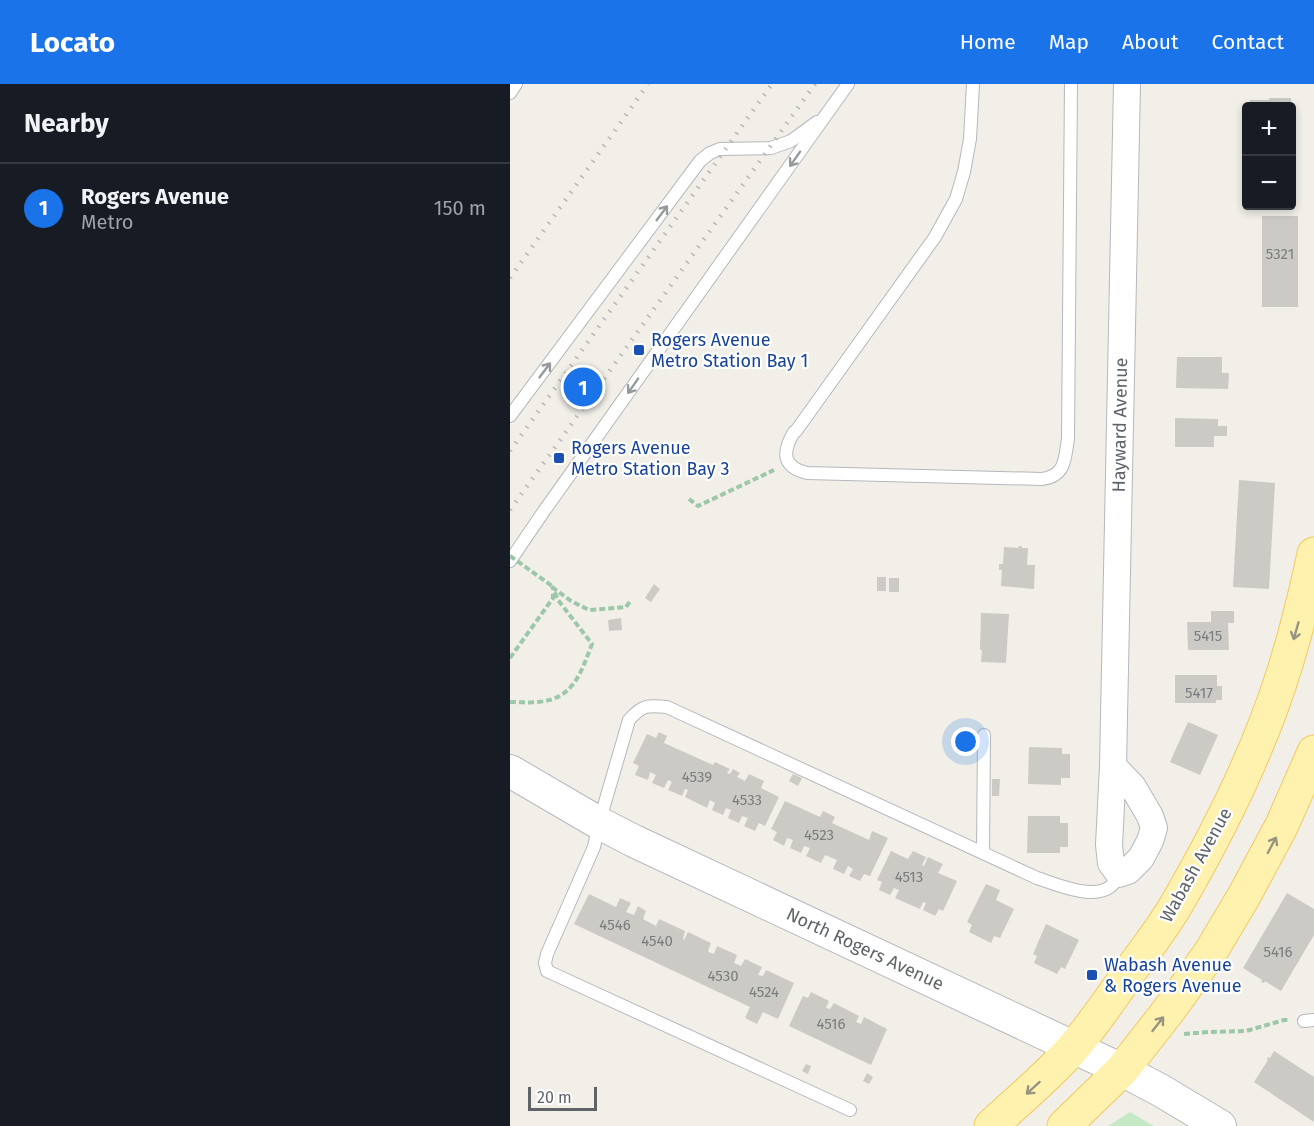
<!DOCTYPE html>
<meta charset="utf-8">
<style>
body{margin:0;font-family:"Fira Sans",sans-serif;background:#242831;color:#f1f3f6}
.controls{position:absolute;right:18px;top:18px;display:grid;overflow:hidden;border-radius:6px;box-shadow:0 3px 9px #0003}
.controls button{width:54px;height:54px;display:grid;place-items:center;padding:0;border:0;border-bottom:2px solid #363941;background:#171b24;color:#f1f3f6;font:30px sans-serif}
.scale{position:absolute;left:18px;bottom:15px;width:69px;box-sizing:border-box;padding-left:6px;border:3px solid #5f6368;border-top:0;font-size:16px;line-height:21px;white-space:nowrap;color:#5f6368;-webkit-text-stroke:4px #fff;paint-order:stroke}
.you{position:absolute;left:456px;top:658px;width:21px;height:21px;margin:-15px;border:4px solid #fff;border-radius:50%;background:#1a73e8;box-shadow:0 0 0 9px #1a73e833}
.badge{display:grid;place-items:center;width:39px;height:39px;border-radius:50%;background:#1a73e8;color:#fff;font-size:20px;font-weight:700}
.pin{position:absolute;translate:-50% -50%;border:3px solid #fff;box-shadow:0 2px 6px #0006}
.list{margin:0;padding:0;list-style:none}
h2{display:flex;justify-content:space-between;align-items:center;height:78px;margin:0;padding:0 24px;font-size:26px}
h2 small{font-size:20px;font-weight:400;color:#9ea1a6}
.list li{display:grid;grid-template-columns:39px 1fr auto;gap:18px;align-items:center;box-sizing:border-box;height:90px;padding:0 24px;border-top:2px solid #363941}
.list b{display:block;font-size:22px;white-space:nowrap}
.list p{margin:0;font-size:20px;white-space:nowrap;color:#9ea1a6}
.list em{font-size:20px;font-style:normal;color:#9ea1a6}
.map{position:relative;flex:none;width:804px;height:1042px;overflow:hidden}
header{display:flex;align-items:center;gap:36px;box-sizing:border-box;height:84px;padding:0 30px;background:#1a73e8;color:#fff}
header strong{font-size:28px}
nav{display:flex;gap:33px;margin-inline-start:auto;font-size:21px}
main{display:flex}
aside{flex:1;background:#171b24}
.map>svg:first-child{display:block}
.green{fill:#c5e8c5}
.building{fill:#cccac5}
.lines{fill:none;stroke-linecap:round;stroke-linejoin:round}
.service-casing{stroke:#b5b8bc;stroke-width:14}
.minor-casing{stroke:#b5b8bc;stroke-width:28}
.tertiary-casing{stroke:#b5b8bc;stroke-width:34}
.primary-casing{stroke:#f2c960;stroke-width:35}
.path{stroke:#9cc7a9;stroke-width:4;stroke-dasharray:6 3;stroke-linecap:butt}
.service{stroke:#fff;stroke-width:12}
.minor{stroke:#fff;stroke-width:26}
.tertiary{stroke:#fff;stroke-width:32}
.primary{stroke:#fff2af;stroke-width:33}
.rail{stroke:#b6b7b8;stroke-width:4.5;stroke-dasharray:1.5 8;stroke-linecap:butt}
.path-bridge{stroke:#9cc7a9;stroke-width:4;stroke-dasharray:6 3;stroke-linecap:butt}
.oneway{stroke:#979a9d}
.oneway2{stroke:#979581}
.transit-dot{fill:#1a4fb4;stroke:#fff;stroke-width:2}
.labels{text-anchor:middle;stroke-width:4.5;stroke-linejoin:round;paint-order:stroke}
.number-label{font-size:15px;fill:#7a7d7f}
.transit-label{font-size:18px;fill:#164399;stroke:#fff;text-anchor:start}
.street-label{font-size:18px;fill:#5f6368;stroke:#fff}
</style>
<header>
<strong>Locato</strong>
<nav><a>Home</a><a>Map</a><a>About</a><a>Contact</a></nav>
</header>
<main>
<aside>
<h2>Nearby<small></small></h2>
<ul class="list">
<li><span class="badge">1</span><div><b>Rogers Avenue</b><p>Metro</p></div><em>150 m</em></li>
</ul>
</aside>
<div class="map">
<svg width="804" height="1042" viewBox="0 0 804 1042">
<rect width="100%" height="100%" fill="#f1efe8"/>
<path class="green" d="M 620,1028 L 644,1042 L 598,1042 Z"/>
<g class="building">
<path d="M 759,14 L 781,14 L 781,22 L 740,22 L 740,16 L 759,16 Z"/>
<rect x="752" y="132" width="36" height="91"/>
<path d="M 667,273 L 712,273 L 712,289 L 719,289 L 718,305 L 666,304 Z"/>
<path d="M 665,334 L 708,335 L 708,342 L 717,342 L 717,352 L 704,352 L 704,363 L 665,363 Z"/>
<path d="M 729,396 L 765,399 L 759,505 L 723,503 Z"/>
<path d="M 509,462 L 512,462 L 512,464 L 518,464 L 517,481 L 525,481 L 524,505 L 491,502 L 492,486 L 489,486 L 489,480 L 493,480 L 494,463 L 508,464 Z"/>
<rect x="367" y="493" width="9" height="14"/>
<rect x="379" y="494" width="10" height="14"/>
<path d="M 144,500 L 150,505 L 141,518 L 135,514 Z"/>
<path d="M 701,527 L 724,527 L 724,539 L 718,539 L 719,566 L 678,566 L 677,538 L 701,538 Z"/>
<path d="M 471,529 L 499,530 L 496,579 L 471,578 L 472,566 L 470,566 Z"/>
<path d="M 111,534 L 112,546 L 99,547 L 98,536 Z"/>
<path d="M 665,591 L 707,591 L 707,602 L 712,602 L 712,616 L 706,616 L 706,619 L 665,619 Z"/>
<path d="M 678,638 L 708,651 L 690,691 L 660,678 Z"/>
<path d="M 149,648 L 157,652 L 154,659 L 203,681 L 205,678 L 220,685 L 217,689 L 220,690 L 223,685 L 230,689 L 227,693 L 235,697 L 239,690 L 254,697 L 251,704 L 269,713 L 255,742 L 249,739 L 245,747 L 234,742 L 238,734 L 232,732 L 229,739 L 218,734 L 221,726 L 216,724 L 213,731 L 202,726 L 205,719 L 200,716 L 197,724 L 175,713 L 178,706 L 175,705 L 172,712 L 158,706 L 162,698 L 158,696 L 154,704 L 142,699 L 146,691 L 140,688 L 138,696 L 125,691 L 129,682 L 123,679 L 137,650 L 146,654 Z"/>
<path d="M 519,663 L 552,664 L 552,670 L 560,670 L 560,694 L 551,694 L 551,701 L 518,700 Z"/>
<path d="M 283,690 L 292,694 L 288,702 L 279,697 Z"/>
<path d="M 482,695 L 490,695 L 489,712 L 482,712 Z"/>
<path d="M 275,717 L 310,733 L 313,727 L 325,733 L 322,739 L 359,756 L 362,747 L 378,754 L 360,792 L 354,790 L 350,797 L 339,792 L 343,785 L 338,782 L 334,790 L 323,785 L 327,776 L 315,771 L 311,779 L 296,772 L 300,764 L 294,762 L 291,769 L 280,764 L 283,756 L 277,754 L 274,762 L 263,756 L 267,748 L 261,745 Z"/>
<path d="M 518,732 L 550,732 L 550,739 L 558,739 L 558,763 L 550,763 L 550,769 L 517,769 Z"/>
<path d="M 381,767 L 398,775 L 403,767 L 416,773 L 412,781 L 414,782 L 418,773 L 433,780 L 428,789 L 447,797 L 433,827 L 429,825 L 425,832 L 413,826 L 416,819 L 413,818 L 410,825 L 385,814 L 389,806 L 384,804 L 380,811 L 369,806 L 372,798 L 367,796 Z"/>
<path d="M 476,800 L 490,806 L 486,816 L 504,825 L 490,854 L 484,852 L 481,859 L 459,848 L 462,841 L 457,838 Z"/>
<path d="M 777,809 L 804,825 L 804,851 L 771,907 L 755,897 L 754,899 L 751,898 L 752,896 L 733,884 Z"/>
<path d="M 79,810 L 106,823 L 110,814 L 121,819 L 116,828 L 124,831 L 128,822 L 136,827 L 133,835 L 146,842 L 149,835 L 175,847 L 173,855 L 174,856 L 178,848 L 201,859 L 198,867 L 199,868 L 204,870 L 207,862 L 227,871 L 224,879 L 231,882 L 235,875 L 252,883 L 248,891 L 253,892 L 256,886 L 284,899 L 268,935 L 253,928 L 247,940 L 235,934 L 240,923 L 64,840 Z"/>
<path d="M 536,840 L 569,856 L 555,885 L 551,883 L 547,890 L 524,879 L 527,872 L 523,870 Z"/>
<path d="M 301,908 L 319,917 L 316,924 L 320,925 L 324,919 L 349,932 L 346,938 L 351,940 L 354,933 L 377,945 L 361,981 L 279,942 L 293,912 L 298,914 Z"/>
<path d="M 764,967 L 804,993 L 804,1038 L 744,998 L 758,976 L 757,975 L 758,973 L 760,974 Z"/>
<path d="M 296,980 L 301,982 L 298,990 L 292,987 Z"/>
<path d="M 357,989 L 363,993 L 359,1000 L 353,997 Z"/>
</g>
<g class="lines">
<defs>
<g id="service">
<path d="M 463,0 L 460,55 L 454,88 L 446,115 L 425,153 L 286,347 L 284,348 C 272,368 272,383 297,389 L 532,395 C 556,392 555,374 558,354 L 561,0"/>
<path d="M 0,9 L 6,0"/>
<path d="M 0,332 L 190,77 L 200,69 L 210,65 L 261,64 L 281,57 L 307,38"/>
<path d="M 0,477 L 34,427 L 338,0"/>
<path d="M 473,769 L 474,651"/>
<path d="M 794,937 L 804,936"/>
<path d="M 340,1026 L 37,887 L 35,879 L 37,870 L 84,763 L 89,739 L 119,636 C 132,621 137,621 157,623 L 527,794 C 545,800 584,817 601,802 C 605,799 606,795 609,790"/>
</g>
<path id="minor" d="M 603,682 L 623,703 L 640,732 L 644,744 L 640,757 L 631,774 L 618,787 L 609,790 L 601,779 L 599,761 L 603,682 L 617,0"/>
<path id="tertiary" d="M 0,687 L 89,739 L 124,757 L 612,986 L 650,1006 L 710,1042"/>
<g id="primary">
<path d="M 481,1042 C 508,1017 538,992 563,964 C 584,940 602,913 620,887 C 637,864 655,841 669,816 C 710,745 747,671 772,593 C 785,553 795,512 804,470"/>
<path d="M 554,1042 L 612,986 L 659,926 L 700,869 L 734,812 L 772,741 L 804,668"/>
</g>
</defs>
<use href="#service" class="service-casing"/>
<use href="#minor" class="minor-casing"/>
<use href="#tertiary" class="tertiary-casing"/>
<use href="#primary" class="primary-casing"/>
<g class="path">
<path d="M 179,415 L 188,422 L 264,386"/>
<path d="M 42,503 L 61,517 L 79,526 L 116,523 L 121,516"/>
<path d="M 0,574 L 43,514 L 43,508"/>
<path d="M 0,618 C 9,618 19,619 28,618 C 64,615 71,588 82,560 L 48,516 L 42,502"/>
<path d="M 674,950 L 699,948 L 736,947 L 774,936 L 778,936"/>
</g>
<use href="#service" class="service"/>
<use href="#minor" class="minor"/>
<use href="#tertiary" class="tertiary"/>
<use href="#primary" class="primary"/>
<g class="rail">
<path d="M 0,194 L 138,0"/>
<path d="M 0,367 L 262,0"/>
<path d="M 0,426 L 305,0"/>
</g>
<path class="path-bridge" d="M 0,472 L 42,502"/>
</g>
<defs><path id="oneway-shaft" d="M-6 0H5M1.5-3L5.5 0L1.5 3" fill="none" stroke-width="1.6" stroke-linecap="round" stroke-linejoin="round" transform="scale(1.5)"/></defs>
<g class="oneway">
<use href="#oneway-shaft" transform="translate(285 75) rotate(125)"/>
<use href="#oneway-shaft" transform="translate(152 129) rotate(-53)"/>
<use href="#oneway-shaft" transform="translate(35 286) rotate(-53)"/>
<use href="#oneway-shaft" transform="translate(123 302) rotate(125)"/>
</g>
<g class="oneway2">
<use href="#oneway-shaft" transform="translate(786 547) rotate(106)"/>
<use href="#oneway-shaft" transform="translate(762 761) rotate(-62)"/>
<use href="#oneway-shaft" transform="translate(648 940) rotate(-52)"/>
<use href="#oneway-shaft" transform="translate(523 1004) rotate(138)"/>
</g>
<g class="transit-dot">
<rect x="123" y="260" width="12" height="12" rx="3"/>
<rect x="43" y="368" width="12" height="12" rx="3"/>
<rect x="576" y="885" width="12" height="12" rx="3"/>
</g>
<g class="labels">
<g class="number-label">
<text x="770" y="175">5321</text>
<text x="698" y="557">5415</text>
<text x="689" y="614">5417</text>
<text x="187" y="698">4539</text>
<text x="237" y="721">4533</text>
<text x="309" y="756">4523</text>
<text x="399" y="798">4513</text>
<text x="105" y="846">4546</text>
<text x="147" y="862">4540</text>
<text x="768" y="873">5416</text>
<text x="213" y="897">4530</text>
<text x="254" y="913">4524</text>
<text x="321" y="945">4516</text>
</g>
<g class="transit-label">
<text x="141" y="262">Rogers Avenue<tspan x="141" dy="21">Metro Station Bay 1</tspan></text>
<text x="61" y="370">Rogers Avenue<tspan x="61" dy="21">Metro Station Bay 3</tspan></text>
<text x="594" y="887">Wabash Avenue<tspan x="594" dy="21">&amp; Rogers Avenue</tspan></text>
</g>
<g class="street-label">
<text transform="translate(610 341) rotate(-89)" y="6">Hayward Avenue</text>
<text transform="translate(686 781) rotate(-61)" y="6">Wabash Avenue</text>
<text transform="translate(355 865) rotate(25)" y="6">North Rogers Avenue</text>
</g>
</g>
</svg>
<div class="controls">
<button>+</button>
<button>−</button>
</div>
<div class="scale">20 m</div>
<div class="you"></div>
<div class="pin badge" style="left:73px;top:303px">1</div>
</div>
</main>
